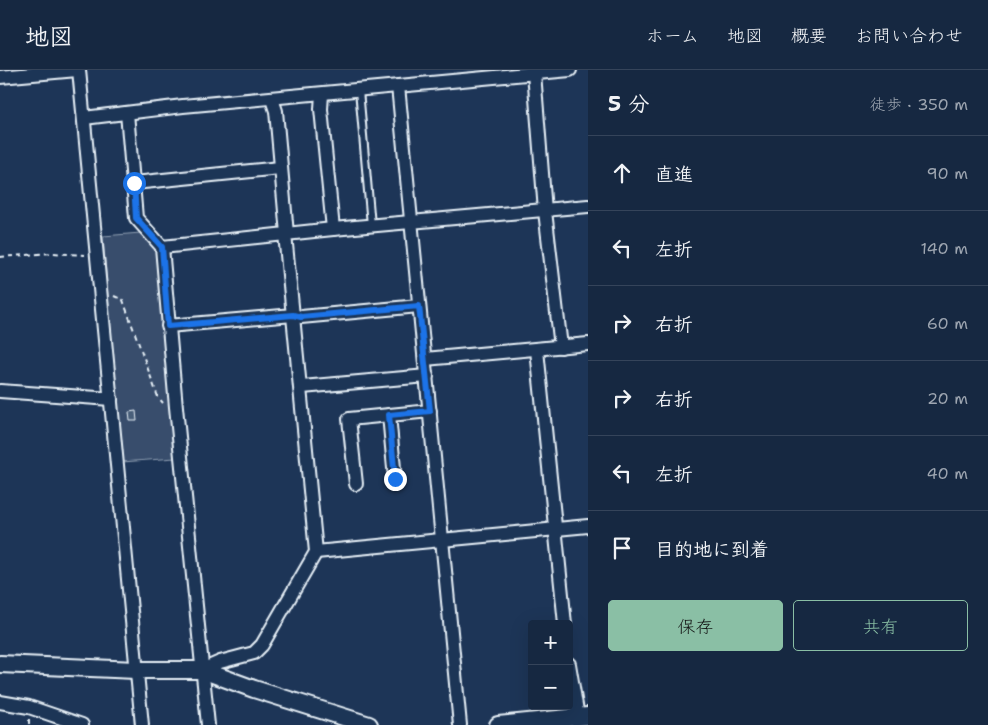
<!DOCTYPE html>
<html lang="ja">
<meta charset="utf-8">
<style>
body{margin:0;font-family:"Shantell Sans","Klee One",sans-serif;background:#1f3048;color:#f1f3f6}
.controls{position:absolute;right:15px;bottom:15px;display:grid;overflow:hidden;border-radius:5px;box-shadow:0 5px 20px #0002}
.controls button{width:45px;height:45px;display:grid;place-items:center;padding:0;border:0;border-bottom:1px solid #35445a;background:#162841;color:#f1f3f6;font:25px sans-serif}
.stop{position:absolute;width:15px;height:15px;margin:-11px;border:4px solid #1a73e8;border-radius:50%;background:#fff}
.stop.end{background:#1a73e8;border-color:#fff;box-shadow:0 1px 5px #0008}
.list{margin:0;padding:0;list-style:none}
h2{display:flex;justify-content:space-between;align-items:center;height:65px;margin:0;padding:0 20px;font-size:21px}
h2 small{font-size:16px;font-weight:400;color:#9ea6b1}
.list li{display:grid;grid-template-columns:32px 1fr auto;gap:15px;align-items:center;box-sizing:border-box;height:75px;padding:0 20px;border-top:1px solid #35445a}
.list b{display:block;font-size:19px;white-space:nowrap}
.list em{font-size:16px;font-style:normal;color:#9ea6b1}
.actions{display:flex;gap:10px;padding:15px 20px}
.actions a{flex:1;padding:11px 0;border:1px solid #8abfa5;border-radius:5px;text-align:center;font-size:18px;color:#8abfa5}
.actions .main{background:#8abfa5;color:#111}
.icon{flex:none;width:28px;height:28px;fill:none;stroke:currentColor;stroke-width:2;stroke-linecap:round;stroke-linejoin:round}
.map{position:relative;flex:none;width:588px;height:655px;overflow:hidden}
header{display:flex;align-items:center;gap:30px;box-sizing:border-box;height:70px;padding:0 25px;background:#162841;border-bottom:1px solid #35445a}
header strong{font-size:24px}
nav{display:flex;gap:28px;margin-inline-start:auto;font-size:18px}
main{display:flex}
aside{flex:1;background:#162841}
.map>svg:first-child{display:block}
.green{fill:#374d6c;stroke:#909fb2}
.building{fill:#495e7a;stroke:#e8f1f8}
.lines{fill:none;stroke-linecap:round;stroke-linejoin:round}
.service-casing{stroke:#e8f1f8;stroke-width:10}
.minor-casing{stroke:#e8f1f8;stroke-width:16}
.tertiary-casing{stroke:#e8f1f8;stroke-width:20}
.path{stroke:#e8f1f8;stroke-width:2;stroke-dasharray:5 4;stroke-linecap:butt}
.service{stroke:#1d3557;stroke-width:6}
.minor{stroke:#1d3557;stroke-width:12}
.tertiary{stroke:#1d3557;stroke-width:16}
.route{stroke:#1a73e8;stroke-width:6}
</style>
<header>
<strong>地図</strong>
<nav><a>ホーム</a><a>地図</a><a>概要</a><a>お問い合わせ</a></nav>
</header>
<main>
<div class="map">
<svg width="588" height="655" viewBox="0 0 588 655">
<rect width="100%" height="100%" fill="#1d3557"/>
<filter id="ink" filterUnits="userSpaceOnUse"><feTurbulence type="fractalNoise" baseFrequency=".02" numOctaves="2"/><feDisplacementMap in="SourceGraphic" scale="10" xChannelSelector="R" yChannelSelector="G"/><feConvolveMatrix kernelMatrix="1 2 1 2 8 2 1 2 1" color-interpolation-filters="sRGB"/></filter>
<g filter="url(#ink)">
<path class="green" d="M 141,163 L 155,178 L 175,388 L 122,392 L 103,166 Z"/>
<path class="building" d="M 136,341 L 137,351 L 130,351 L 129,342 Z"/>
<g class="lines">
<defs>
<path id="service" d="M 359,20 L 371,155"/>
<g id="minor">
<path d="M 79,0 L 142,655"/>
<path d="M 534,3 L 545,141 L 561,277"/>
<path d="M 0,7 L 77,0"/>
<path d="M 398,16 L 460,655"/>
<path d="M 322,24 L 321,39 L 333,159"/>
<path d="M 272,29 L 276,41 L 287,164"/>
<path d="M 127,43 L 136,148 L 162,177 L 176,337 L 208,655"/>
<path d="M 84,48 L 183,36 L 570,0"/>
<path d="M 134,113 L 280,98"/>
<path d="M 162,177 L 333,159 L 588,136"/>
<path d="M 168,256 L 293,245 L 301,247 L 419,236"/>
<path d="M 537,280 L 565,554"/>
<path d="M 425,289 L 588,274"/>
<path d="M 302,317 L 427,306"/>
<path d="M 0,321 L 111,329"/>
<path d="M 389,345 L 395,409"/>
<path d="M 356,414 L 349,349 L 430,341"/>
<path d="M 316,482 L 588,456"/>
<path d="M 569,594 L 578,647"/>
<path d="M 202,600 L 220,592 L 254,583 L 262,575 L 316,482 L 285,164"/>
<path d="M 0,632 L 29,637 L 82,655"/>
</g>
<g id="tertiary">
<path d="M 0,594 L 136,600 L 202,600 L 254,619 L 369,655"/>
<path d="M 498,655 L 588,646"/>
</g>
</defs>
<use href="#service" class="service-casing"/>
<use href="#minor" class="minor-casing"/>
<use href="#tertiary" class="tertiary-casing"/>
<g class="path">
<path d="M 0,187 L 52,183 L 85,185"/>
<path d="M 114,226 L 123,230 L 158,327 L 163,333"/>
<path d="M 29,649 L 29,655"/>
</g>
<use href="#service" class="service"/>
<use href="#minor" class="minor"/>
<use href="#tertiary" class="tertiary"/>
</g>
</g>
<g class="lines" filter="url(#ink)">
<path class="route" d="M 134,113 L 136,148 L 162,177 L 168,256 L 293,245 L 301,247 L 419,236 L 430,341 L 389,345 L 395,409"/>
</g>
</svg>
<div class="controls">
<button>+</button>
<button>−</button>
</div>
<div class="stop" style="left:134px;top:113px"></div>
<div class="stop end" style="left:395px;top:409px"></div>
</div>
<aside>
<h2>5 分<small>徒歩 · 350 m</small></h2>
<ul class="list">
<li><svg class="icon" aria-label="ahead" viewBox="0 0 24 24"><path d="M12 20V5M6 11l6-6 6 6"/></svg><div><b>直進</b></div><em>90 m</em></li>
<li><svg class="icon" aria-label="left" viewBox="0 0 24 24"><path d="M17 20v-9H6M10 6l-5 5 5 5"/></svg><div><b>左折</b></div><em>140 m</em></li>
<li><svg class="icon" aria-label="right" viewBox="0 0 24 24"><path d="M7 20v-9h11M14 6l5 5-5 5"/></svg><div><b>右折</b></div><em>60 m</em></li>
<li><svg class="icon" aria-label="right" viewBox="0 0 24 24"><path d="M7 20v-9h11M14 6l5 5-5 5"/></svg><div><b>右折</b></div><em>20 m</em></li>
<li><svg class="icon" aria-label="left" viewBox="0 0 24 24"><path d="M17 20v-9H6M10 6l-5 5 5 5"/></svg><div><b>左折</b></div><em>40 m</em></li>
<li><svg class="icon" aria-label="arrive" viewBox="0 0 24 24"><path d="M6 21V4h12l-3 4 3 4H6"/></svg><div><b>目的地に到着</b></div></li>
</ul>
<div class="actions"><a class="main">保存</a><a>共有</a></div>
</aside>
</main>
